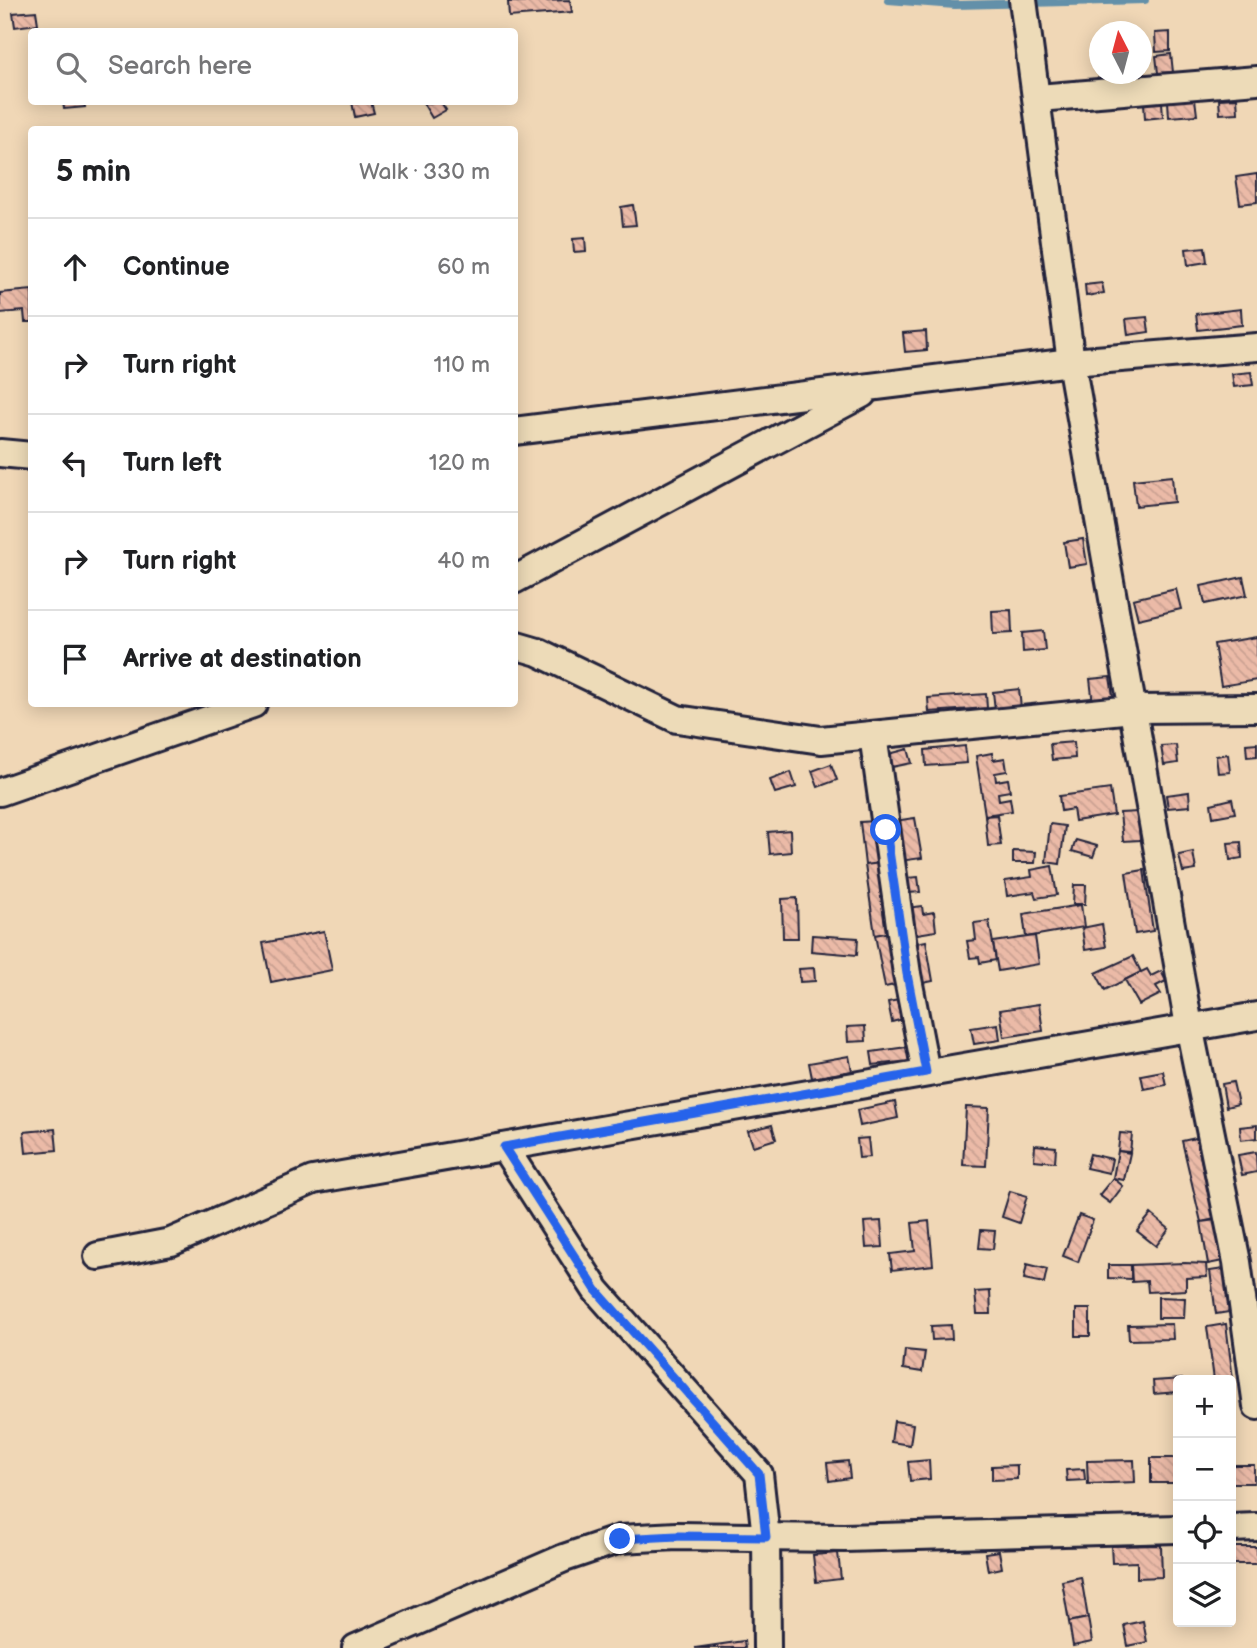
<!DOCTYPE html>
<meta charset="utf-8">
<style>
body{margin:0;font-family:"Balsamiq Sans",sans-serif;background:#f6f6f6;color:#202124}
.controls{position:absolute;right:21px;bottom:21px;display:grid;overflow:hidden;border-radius:7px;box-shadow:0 4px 18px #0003}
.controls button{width:63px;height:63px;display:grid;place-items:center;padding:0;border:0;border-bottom:2px solid #e0e0e0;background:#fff;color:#202124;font:35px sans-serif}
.compass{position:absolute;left:1089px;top:21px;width:63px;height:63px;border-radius:50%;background:#fff;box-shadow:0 4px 18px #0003;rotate:354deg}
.stop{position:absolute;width:21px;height:21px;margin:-16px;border:5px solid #2563eb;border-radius:50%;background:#fff}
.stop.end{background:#2563eb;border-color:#fff;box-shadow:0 2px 7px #0008}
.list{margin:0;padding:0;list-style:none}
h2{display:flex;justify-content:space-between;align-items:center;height:91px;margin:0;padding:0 28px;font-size:30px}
h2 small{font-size:23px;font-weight:400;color:#757577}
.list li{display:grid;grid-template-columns:46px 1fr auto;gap:21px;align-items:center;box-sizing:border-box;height:98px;padding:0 28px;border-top:2px solid #e0e0e0}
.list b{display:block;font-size:26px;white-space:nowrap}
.list em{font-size:23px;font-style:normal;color:#757577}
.icon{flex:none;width:38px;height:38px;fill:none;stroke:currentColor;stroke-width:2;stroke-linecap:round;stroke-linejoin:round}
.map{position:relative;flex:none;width:1257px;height:1648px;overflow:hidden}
.search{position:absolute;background:#fff;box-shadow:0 4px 18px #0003;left:28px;top:28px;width:490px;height:77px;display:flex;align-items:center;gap:18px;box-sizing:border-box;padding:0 24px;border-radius:7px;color:#757577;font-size:26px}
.panel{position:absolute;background:#fff;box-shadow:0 4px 18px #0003;left:28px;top:126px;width:490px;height:581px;border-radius:7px}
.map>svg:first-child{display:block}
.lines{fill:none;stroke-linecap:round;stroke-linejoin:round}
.stream{stroke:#6490a9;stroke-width:8}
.building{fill:url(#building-back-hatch);stroke:#22223b;stroke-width:2}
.minor-casing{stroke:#22223b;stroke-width:32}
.minor{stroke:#eddbb8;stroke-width:26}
.route{stroke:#2563eb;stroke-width:9}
</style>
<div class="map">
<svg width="1257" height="1648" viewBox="0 0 1257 1648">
<defs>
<pattern id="building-back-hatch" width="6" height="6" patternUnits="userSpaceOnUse" patternTransform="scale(1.75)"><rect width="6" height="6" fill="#ebbaa7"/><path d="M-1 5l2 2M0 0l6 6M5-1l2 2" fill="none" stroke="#c9a091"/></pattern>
</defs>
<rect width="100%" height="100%" fill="#f0d7b6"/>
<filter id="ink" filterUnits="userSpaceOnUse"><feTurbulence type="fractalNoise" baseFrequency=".0143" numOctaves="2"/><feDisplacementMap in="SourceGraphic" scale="14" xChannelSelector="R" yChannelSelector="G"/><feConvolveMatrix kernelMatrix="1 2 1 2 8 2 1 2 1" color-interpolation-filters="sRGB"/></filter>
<g filter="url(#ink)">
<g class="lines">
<path class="stream" d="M 888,0 L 955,5 L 1145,0"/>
</g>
<g class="building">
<path d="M 570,0 L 572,12 L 509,17 L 508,2 Z"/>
<path d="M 36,11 L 38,24 L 15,27 L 13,13 Z"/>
<path d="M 1170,32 L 1170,51 L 1156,52 L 1155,33 Z"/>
<path d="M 1171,54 L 1173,72 L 1158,73 L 1156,56 Z"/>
<path d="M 1237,98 L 1238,113 L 1220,114 L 1219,99 Z"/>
<path d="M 1195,99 L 1197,115 L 1169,117 L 1168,101 Z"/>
<path d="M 63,102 L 84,102 L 85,107 L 64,109 Z"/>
<path d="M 352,102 L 371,102 L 374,113 L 355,117 Z"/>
<path d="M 441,102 L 446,110 L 432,118 L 423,103 Z"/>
<path d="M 1162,102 L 1163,117 L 1145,119 L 1144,103 Z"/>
<path d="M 1257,174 L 1257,202 L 1240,204 L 1236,177 Z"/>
<path d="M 633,205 L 636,225 L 623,226 L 621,207 Z"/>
<path d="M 585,238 L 586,251 L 574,252 L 573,239 Z"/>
<path d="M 1205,247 L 1207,262 L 1188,265 L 1186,249 Z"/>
<path d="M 1102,283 L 1104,293 L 1086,296 L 1085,285 Z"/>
<path d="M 32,290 L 32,322 L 25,322 L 24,311 L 0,313 L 0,293 Z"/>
<path d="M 1241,309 L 1242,325 L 1198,330 L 1196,314 Z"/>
<path d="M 1147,317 L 1149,332 L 1128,335 L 1126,319 Z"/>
<path d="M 926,331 L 927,350 L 905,352 L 903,333 Z"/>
<path d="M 1251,372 L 1253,385 L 1234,387 L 1232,374 Z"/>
<path d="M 1172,476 L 1174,502 L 1136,506 L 1133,480 Z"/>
<path d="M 1083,539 L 1087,564 L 1068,567 L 1064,542 Z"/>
<path d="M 1243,577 L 1247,595 L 1205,604 L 1201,586 Z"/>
<path d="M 1176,589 L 1181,609 L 1138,619 L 1133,599 Z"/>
<path d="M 1011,610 L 1012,633 L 993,634 L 992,611 Z"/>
<path d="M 1043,631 L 1045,650 L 1023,652 L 1022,633 Z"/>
<path d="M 1257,637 L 1257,680 L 1221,686 L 1214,644 Z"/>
<path d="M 1110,677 L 1114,702 L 1093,704 L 1090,679 Z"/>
<path d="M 1019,689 L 1021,708 L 995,710 L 993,692 Z"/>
<path d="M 986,694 L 987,708 L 929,712 L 928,698 Z"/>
<path d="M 1074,742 L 1075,758 L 1052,760 L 1050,744 Z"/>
<path d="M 1257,743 L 1257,756 L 1247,757 L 1246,744 Z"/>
<path d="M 1176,745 L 1178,763 L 1164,765 L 1161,746 Z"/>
<path d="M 965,746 L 967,763 L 926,766 L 925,750 Z"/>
<path d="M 908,749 L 912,763 L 892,767 L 889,754 Z"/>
<path d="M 992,753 L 993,760 L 1005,758 L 1007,771 L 995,773 L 996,781 L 1008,779 L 1010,791 L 998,793 L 999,800 L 1010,798 L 1012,811 L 985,815 L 976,756 Z"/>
<path d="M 1228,754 L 1230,772 L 1218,773 L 1216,756 Z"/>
<path d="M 831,764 L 837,780 L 818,787 L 812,771 Z"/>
<path d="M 791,772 L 796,787 L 775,793 L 770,780 Z"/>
<path d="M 1110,789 L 1114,815 L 1075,821 L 1073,809 L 1061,811 L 1059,796 Z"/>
<path d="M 1189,792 L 1190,806 L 1168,808 L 1166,795 Z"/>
<path d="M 1232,799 L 1235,813 L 1213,817 L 1211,804 Z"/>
<path d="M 1138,812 L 1140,840 L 1123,841 L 1120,813 Z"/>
<path d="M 997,815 L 1001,845 L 988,846 L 985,816 Z"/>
<path d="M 915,818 L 922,858 L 900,861 L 894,821 Z"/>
<path d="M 876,821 L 881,863 L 865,865 L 860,822 Z"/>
<path d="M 1050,824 L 1065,826 L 1060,864 L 1046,862 Z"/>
<path d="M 790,830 L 791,852 L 770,854 L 768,832 Z"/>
<path d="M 1076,840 L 1097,846 L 1093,857 L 1072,851 Z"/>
<path d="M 1241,842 L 1242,858 L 1230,860 L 1228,843 Z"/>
<path d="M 1013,851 L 1036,852 L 1035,863 L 1013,863 Z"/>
<path d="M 1193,852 L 1196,870 L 1183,872 L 1179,855 Z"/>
<path d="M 881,863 L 891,933 L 875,935 L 865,865 Z"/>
<path d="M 1052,866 L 1057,895 L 1036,898 L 1034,892 L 1007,896 L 1005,881 L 1032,877 L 1031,870 Z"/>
<path d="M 1144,870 L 1153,931 L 1135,934 L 1126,873 Z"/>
<path d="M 918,877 L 920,892 L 909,893 L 907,878 Z"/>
<path d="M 1074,885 L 1086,885 L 1085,904 L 1073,904 Z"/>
<path d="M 797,898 L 798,938 L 783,938 L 782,899 Z"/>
<path d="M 1081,905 L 1084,927 L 1026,937 L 1023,914 Z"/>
<path d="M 922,906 L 923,914 L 934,912 L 936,931 L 911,935 L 906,908 Z"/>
<path d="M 989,921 L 996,960 L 980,963 L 979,957 L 970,958 L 967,941 L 976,940 L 974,923 Z"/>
<path d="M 1102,924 L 1106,947 L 1085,950 L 1082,928 Z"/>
<path d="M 324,931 L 332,970 L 271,982 L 263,943 Z"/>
<path d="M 890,932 L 899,984 L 885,987 L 875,935 Z"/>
<path d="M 812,935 L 858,938 L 857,955 L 811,951 Z"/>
<path d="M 1035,936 L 1039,964 L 998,971 L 993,942 Z"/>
<path d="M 926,941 L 933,981 L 918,984 L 912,944 Z"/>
<path d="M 1133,956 L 1141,972 L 1105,990 L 1096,973 Z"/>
<path d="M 814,968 L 815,981 L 800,982 L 799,969 Z"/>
<path d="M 1147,969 L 1151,976 L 1161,971 L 1166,981 L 1156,986 L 1161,994 L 1139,1005 L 1125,980 Z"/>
<path d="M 899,1000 L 903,1019 L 892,1022 L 888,1002 Z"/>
<path d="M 1039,1004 L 1043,1031 L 1004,1037 L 1000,1010 Z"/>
<path d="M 998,1024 L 1000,1040 L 974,1044 L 971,1028 Z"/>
<path d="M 865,1026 L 866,1041 L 848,1042 L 847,1027 Z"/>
<path d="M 907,1047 L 909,1061 L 873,1065 L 871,1052 Z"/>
<path d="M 849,1056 L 852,1071 L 812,1078 L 809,1063 Z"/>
<path d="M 1163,1071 L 1166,1085 L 1144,1089 L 1141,1075 Z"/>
<path d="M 1233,1082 L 1238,1104 L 1226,1107 L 1222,1084 Z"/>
<path d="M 895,1102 L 898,1118 L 860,1126 L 857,1110 Z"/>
<path d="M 966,1107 L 989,1108 L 986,1166 L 963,1165 Z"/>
<path d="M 772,1125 L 776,1139 L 753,1146 L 748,1131 Z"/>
<path d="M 1257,1125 L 1257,1138 L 1241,1140 L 1240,1127 Z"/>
<path d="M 55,1129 L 57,1150 L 26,1153 L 24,1132 Z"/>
<path d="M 1120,1133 L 1132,1134 L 1130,1152 L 1118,1151 Z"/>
<path d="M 868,1138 L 870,1157 L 859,1158 L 857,1139 Z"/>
<path d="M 1196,1138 L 1215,1219 L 1201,1222 L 1182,1141 Z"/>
<path d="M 1035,1145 L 1056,1147 L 1055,1162 L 1034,1160 Z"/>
<path d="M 1118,1151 L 1130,1153 L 1124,1180 L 1113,1178 Z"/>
<path d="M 1256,1152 L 1257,1172 L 1242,1175 L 1238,1155 Z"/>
<path d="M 1090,1154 L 1112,1159 L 1109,1173 L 1086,1168 Z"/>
<path d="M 1113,1178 L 1123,1186 L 1110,1203 L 1099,1195 Z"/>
<path d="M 1010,1191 L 1027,1196 L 1019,1223 L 1002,1217 Z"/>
<path d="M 1151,1214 L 1169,1229 L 1156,1246 L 1137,1231 Z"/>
<path d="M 1079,1215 L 1093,1220 L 1078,1262 L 1063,1256 Z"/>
<path d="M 1216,1220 L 1223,1261 L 1208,1264 L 1201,1222 Z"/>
<path d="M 881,1221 L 883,1247 L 866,1248 L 864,1222 Z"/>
<path d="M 929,1221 L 933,1265 L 892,1270 L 890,1254 L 915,1251 L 912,1223 Z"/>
<path d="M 981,1230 L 995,1231 L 993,1249 L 979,1248 Z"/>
<path d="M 1185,1263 L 1206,1264 L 1207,1277 L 1186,1278 L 1186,1290 L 1148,1292 L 1147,1281 L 1132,1282 L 1131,1265 Z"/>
<path d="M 1027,1264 L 1047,1269 L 1044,1283 L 1024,1279 Z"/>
<path d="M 1108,1265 L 1131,1265 L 1131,1279 L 1108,1278 Z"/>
<path d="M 1224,1269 L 1229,1312 L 1216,1314 L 1210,1271 Z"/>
<path d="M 990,1291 L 991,1314 L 977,1314 L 975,1292 Z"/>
<path d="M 1158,1297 L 1185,1298 L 1184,1318 L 1158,1318 Z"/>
<rect x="1076" y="1309" width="14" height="27"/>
<path d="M 1172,1324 L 1173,1339 L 1129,1340 L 1128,1325 Z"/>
<path d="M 1226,1324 L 1234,1387 L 1231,1387 L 1231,1380 L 1214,1380 L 1207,1327 Z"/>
<path d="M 951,1325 L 952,1339 L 932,1340 L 931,1326 Z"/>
<path d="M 905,1350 L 925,1352 L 922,1372 L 903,1369 Z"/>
<path d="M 1183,1379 L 1178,1380 L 1178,1392 L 1154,1394 L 1153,1381 Z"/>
<path d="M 894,1421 L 913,1424 L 910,1445 L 891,1442 Z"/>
<rect x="1151" y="1458" width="27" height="25"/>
<path d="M 929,1460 L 930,1479 L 910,1481 L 908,1462 Z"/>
<path d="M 1134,1460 L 1135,1482 L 1088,1484 L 1087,1461 Z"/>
<path d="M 848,1461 L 850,1478 L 829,1481 L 827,1463 Z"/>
<path d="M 1017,1465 L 1017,1479 L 992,1480 L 992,1466 Z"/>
<rect x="1231" y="1465" width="23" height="18"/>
<path d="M 1084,1469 L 1085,1480 L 1067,1481 L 1066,1470 Z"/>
<path d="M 1161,1545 L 1162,1577 L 1137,1578 L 1137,1562 L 1112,1563 L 1111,1546 Z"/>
<rect x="1231" y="1547" width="26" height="17"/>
<path d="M 999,1551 L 1002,1568 L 988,1571 L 985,1553 Z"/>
<path d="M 838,1553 L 841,1579 L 816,1582 L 813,1555 Z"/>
<path d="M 1081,1577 L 1088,1618 L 1069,1622 L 1062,1581 Z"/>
<path d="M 1088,1618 L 1092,1642 L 1073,1646 L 1069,1622 Z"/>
<path d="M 1143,1621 L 1147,1642 L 1128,1646 L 1124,1625 Z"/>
<path d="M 744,1641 L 745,1648 L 695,1648 Z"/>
</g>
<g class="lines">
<defs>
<g id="minor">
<path d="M 1023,0 L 1071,362 L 1189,1026 L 1237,1262 L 1257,1406"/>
<path d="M 1038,98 L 1257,80"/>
<path d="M 514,431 L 1071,362 L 1257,347"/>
<path d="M 0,453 L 32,456"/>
<path d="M 514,580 L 862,394"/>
<path d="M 514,645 L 538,652 L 677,719 L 821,740 L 1133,709 L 1257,708"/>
<path d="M 873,735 L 907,974 L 926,1072"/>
<path d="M 0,792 L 253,704"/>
<path d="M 504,1147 L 596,1290 L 759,1474 L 766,1537 L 767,1648"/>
<path d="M 98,1256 L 171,1242 L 313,1180 L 1257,1016"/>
<path d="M 1231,1528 L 1257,1527"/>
<path d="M 356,1648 L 564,1558 L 620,1539 L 677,1536 L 844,1538 L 1178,1529"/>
</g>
</defs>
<use href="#minor" class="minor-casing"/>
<use href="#minor" class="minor"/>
</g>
</g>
<g class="lines" filter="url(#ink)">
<path class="route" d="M 620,1539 L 677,1536 L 766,1537 L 759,1474 L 596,1290 L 504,1147 L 926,1072 L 907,974 L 886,830"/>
</g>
</svg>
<div class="controls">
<button>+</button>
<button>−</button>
<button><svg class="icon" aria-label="locate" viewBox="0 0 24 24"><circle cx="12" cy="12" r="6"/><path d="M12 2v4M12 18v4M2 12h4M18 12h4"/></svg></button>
<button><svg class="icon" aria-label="layers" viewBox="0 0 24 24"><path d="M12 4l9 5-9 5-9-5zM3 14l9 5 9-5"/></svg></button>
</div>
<svg class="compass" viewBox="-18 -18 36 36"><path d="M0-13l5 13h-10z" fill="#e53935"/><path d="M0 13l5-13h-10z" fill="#757577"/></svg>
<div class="stop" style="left:886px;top:830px"></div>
<div class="stop end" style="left:620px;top:1539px"></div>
<div class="search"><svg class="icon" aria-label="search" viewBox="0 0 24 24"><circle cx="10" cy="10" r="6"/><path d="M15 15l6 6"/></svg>Search here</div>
<section class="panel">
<h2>5 min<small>Walk · 330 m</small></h2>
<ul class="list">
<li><svg class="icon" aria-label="ahead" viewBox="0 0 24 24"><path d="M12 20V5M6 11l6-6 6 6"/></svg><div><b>Continue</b></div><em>60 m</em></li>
<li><svg class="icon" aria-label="right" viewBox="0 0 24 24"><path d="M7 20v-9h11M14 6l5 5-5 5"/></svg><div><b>Turn right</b></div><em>110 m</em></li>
<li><svg class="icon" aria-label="left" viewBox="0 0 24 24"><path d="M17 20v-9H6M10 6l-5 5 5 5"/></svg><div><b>Turn left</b></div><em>120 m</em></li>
<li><svg class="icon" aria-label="right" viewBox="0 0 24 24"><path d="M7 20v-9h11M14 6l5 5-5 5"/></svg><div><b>Turn right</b></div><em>40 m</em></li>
<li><svg class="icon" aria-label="arrive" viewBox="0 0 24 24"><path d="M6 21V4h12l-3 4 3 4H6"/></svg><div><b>Arrive at destination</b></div></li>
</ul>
</section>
</div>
